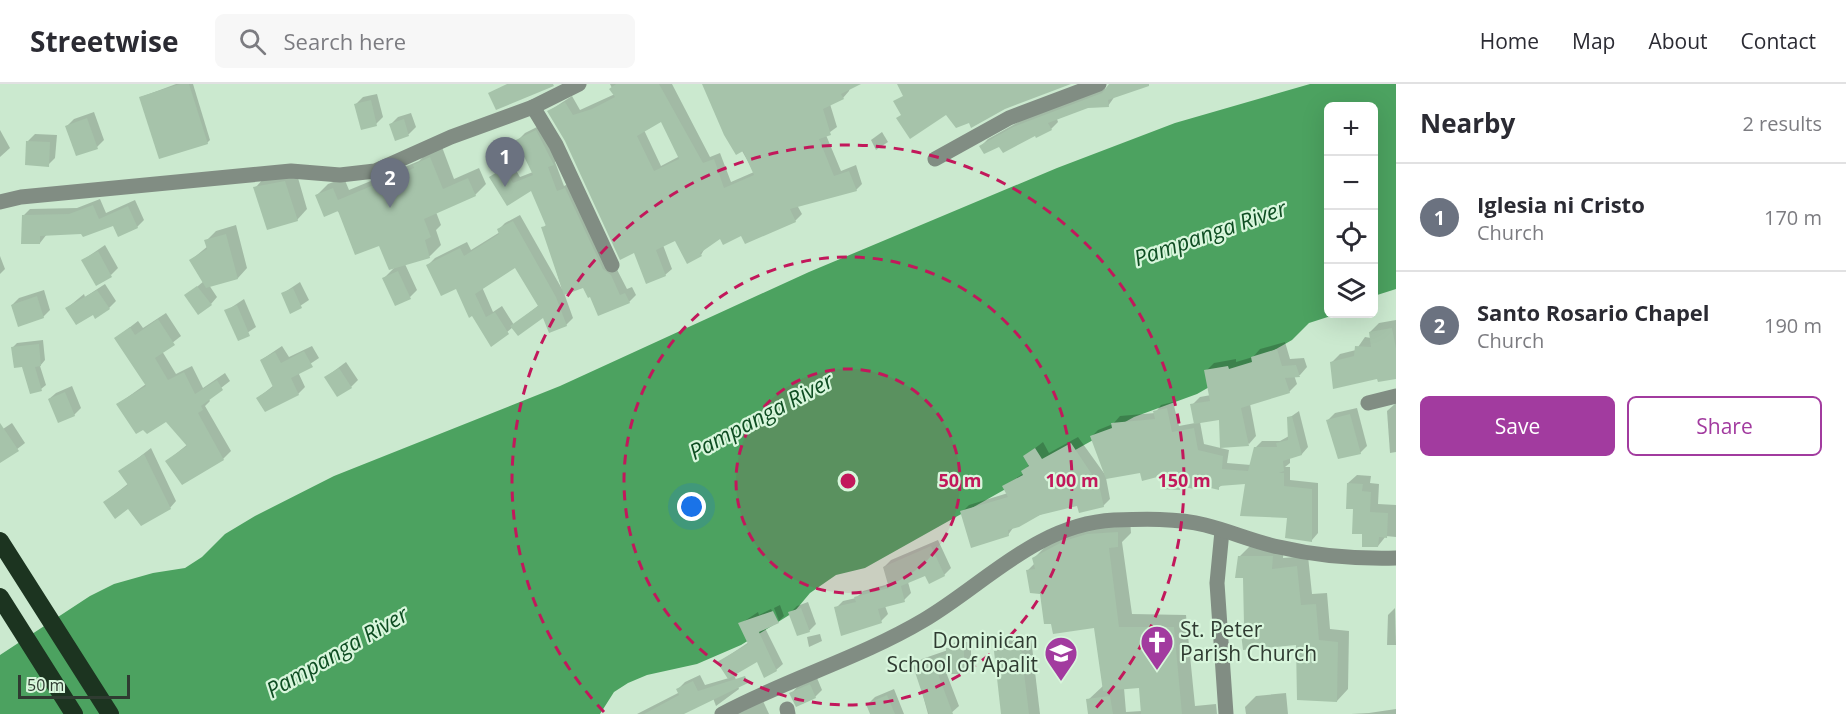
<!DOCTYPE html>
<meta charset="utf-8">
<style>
body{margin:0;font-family:"Open Sans",sans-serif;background:#f7f7f7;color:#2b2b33}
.controls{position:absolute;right:18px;top:18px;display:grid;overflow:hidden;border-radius:9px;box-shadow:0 6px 24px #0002}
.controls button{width:54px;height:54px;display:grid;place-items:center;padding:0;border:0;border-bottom:2px solid #e1e1e2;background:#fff;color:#2b2b33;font:30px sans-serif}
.scale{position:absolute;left:18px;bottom:15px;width:112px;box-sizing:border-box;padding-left:6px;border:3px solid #2f3b31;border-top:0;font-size:16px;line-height:21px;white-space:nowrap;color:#2f3b31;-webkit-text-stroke:4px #d8f6dc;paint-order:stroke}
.you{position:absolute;left:692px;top:423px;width:21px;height:21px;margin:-15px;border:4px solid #fff;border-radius:50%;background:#1a73e8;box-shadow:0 0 0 9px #1a73e833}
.badge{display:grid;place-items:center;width:39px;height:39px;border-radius:50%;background:#a23b9f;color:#fff;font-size:20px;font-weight:700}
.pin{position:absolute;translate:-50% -50px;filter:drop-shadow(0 2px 3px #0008)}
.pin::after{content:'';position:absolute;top:32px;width:21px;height:18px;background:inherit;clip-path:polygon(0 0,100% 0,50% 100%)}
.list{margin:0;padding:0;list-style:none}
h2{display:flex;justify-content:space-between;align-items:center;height:78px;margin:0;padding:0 24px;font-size:26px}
h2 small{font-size:20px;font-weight:400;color:#7c7c81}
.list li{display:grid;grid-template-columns:39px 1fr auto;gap:18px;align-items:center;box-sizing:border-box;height:108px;padding:0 24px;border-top:2px solid #e1e1e2}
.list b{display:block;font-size:22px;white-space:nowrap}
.list p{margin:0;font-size:20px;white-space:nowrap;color:#7c7c81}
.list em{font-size:20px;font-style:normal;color:#7c7c81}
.actions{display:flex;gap:12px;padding:18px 24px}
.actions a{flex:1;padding:14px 0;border:2px solid #a23b9f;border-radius:9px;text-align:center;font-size:21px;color:#a23b9f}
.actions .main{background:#a23b9f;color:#fff}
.icon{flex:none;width:33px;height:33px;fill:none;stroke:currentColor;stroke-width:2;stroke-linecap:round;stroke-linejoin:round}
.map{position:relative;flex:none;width:1396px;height:630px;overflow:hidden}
header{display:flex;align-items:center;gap:36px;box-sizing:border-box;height:84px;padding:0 30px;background:#fff;border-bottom:2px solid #e1e1e2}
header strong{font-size:28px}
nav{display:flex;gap:33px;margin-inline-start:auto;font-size:21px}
.search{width:420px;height:54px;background:#f7f7f7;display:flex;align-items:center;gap:15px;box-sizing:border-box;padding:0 21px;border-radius:9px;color:#7c7c81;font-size:22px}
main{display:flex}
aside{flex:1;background:#fff}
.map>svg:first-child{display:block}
.water{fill:#4ca260}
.shadow{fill:#0003;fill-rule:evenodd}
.building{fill:#a6c3aa;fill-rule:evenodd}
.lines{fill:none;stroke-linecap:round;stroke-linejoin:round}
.minor{stroke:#818d83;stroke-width:15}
.highway{stroke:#1c3420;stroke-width:18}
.ring{fill:none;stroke:#c2185b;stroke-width:3;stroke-dasharray:10 8}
.labels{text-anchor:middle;stroke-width:4.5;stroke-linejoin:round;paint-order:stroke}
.poi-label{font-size:21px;fill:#2f3b31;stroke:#d8f6dc;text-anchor:start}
.water-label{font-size:22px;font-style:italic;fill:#0e4d22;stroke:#d8f6dc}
.centre{fill:#c2185b;stroke:#d8f6dc;stroke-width:3}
.ring-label{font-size:18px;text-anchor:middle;font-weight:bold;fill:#c2185b;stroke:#d8f6dc;stroke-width:4.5;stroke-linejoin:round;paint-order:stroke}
</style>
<header>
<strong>Streetwise</strong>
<div class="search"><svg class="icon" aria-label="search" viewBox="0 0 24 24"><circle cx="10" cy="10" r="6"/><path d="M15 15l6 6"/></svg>Search here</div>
<nav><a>Home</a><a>Map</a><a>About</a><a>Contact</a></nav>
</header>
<main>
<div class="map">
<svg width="1396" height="630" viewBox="0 0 1396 630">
<rect width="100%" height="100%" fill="#cbe9cf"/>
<path class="water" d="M 1310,0 L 1396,0 L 1396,205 L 1374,212 L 1374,22 L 1328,22 L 1328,230 L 1337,230 L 1309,239 L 1292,256 L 1197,310 L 1134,333 L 865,484 L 836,491 L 810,509 L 794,528 L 741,561 L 697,580 L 647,591 L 628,599 L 614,608 L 600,630 L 0,630 L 0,571 L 90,512 L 114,500 L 153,489 L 185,484 L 202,473 L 225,450 L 255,432 L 334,392 L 560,302 L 809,188 L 1057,84 L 1175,39 Z"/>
<g class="shadow">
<path d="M 176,0 L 193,0 L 210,56 L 207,59 L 141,13 Z"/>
<path d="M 610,0 L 672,0 L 710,73 L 720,69 L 731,98 L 754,88 L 704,0 L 851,0 L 849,7 L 843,14 L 830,20 L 837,43 L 826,51 L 841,87 L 856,81 L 862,100 L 856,106 L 797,121 L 802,130 L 795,137 L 721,152 L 706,162 L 701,171 L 676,155 L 663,161 L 672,185 L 665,191 L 634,167 L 549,27 L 572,12 L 580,26 L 615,10 ZM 662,35 L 680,72 L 661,82 L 644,46 Z"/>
<path d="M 1109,0 L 1145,0 L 1115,12 L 1108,22 L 1087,23 L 1057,35 L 1058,38 L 1051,45 L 1000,61 L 981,62 L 988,55 L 1022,36 L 1110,3 Z"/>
<path d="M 377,10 L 383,33 L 376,40 L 356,20 L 363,13 Z"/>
<path d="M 94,28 L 104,56 L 97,63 L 67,42 L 74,35 Z"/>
<path d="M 411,29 L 416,43 L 409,50 L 396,55 L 391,40 L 398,33 Z"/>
<path d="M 543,40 L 560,72 L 555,78 L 564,102 L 572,98 L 627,205 L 632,203 L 636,211 L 629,218 L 591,211 L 584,202 L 564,209 L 573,234 L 566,241 L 543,231 L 513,243 L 492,261 L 457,203 L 428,181 L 435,174 L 467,158 L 471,166 L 500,148 L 499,145 L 505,139 L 520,131 L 562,205 L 543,144 L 547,140 L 532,105 L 491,93 L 511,78 L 520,93 L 533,88 L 518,56 L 525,49 ZM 516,182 L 539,221 L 514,241 L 502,222 L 493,228 L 482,203 Z"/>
<path d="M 0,46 L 10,64 L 0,73 Z"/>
<path d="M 882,48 L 888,58 L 876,66 L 871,56 Z"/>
<path d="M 35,50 L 57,51 L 55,74 L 48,81 L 28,57 Z"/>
<path d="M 442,63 L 454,95 L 479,84 L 486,100 L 475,111 L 436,128 L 441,141 L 436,146 L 441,161 L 430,172 L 405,180 L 417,206 L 410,213 L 396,220 L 384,194 L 395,183 L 379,160 L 317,111 L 328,100 L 344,94 L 349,106 L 419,77 L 426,70 Z"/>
<path d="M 296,87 L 307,125 L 297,136 L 255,104 L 265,93 Z"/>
<path d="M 100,115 L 106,129 L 135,116 L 144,136 L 137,143 L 119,151 L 114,141 L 82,148 L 47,150 L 40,159 L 23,132 L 30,125 L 77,124 Z"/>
<path d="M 236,141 L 247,184 L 238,194 L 209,201 L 217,213 L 211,220 L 186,212 L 204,197 L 191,176 L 208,162 L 206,157 L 216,147 Z"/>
<path d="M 105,161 L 118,184 L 111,191 L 83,176 Z"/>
<path d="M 0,172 L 5,185 L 0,190 Z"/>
<path d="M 300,198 L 309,216 L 291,228 L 282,210 Z"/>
<path d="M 105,200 L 116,217 L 109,224 L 93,229 L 67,224 L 84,210 L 85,213 Z"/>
<path d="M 44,206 L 50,226 L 43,233 L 12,221 L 19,214 Z"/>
<path d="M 244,215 L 256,243 L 238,255 L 226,227 Z"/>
<path d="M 166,229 L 181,252 L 162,267 L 176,290 L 192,282 L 203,304 L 225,289 L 230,297 L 208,314 L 210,317 L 205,322 L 231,367 L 223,375 L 167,377 L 188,360 L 166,336 L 144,344 L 118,320 L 146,300 L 116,254 L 138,237 L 143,244 Z"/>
<path d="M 1396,236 L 1396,293 L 1379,296 L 1378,294 L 1331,279 L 1340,270 L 1356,266 L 1365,253 L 1371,254 L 1370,248 L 1379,239 Z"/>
<path d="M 43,256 L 45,276 L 40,282 L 46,301 L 41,305 L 12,264 L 17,259 Z"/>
<path d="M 1285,258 L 1290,275 L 1304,274 L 1307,283 L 1300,291 L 1294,291 L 1297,300 L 1289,308 L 1250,320 L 1256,352 L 1249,360 L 1221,334 L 1200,338 L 1204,360 L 1229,366 L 1227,379 L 1251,381 L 1255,364 L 1262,357 L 1280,357 L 1289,352 L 1289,334 L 1299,327 L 1308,363 L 1302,370 L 1290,374 L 1290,379 L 1285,383 L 1290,383 L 1290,396 L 1318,399 L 1318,449 L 1312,456 L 1288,433 L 1247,398 L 1222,401 L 1218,404 L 1198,399 L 1193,404 L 1183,401 L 1179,405 L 1163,390 L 1141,387 L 1106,394 L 1110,415 L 1103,422 L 1078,420 L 1052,426 L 1015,441 L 1008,451 L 962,428 L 969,421 L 1008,409 L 1004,402 L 1024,389 L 1029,380 L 1025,372 L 1043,358 L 1049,369 L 1078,353 L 1106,392 L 1092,352 L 1098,346 L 1113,340 L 1120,332 L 1155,329 L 1161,321 L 1173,318 L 1179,342 L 1195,339 L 1192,321 L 1200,313 L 1211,311 L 1206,287 L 1214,279 L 1236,275 L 1236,278 L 1253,273 L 1260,265 Z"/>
<path d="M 282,262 L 289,273 L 312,262 L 319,274 L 298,288 L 305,303 L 298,310 L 265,326 L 258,314 L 274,301 L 261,276 Z"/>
<path d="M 346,278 L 358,296 L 351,303 L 326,293 Z"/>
<path d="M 72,302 L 81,324 L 74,331 L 49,315 L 56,309 Z"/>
<path d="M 1396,319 L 1396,368 L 1390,369 L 1387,327 Z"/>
<path d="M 1357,324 L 1367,362 L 1360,369 L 1328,336 L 1335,329 Z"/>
<path d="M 12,339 L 25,359 L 3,376 L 0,371 L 0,347 Z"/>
<path d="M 151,364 L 176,417 L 170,424 L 129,423 L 105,418 L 129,399 L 120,388 Z"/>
<path d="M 1357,391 L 1371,392 L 1370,399 L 1379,400 L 1378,420 L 1396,421 L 1396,453 L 1386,452 L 1378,462 L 1364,449 L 1354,424 L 1348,399 Z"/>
<path d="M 1130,435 L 1131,449 L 1122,458 L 1132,530 L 1186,531 L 1195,622 L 1216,620 L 1217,630 L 1089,630 L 1088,616 L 1103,602 L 1096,542 L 1041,509 L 1028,486 L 1035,479 L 1034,474 L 1047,461 L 1079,445 ZM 1140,602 L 1142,627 L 1126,628 L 1124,604 Z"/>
<path d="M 938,456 L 951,484 L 944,491 L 926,490 L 908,498 L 911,509 L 904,516 L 885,522 L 888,530 L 881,537 L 836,524 L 843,517 L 856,514 L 863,507 L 889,500 L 884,483 L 891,476 Z"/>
<path d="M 1251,461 L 1284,461 L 1283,474 L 1308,472 L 1312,510 L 1327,509 L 1330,545 L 1349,547 L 1348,605 L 1337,617 L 1297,559 L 1242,542 L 1245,538 L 1244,493 L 1239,473 Z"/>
<path d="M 808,518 L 816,540 L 809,547 L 790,529 L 797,522 Z"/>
<path d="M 780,521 L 784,532 L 779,537 L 774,524 Z"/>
<path d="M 1395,524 L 1396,561 L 1387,561 L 1388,531 Z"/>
<path d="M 771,525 L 778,537 L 765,544 L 783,580 L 776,586 L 758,576 L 734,590 L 739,605 L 716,622 L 713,614 L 671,630 L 637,630 L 680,608 L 678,605 L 685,598 L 700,591 L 705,601 L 729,594 L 719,578 L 749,558 L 740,540 L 758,528 L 759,531 Z"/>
<path d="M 820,550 L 822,557 L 809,563 L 807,553 Z"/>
<path d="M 1031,554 L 1040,630 L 1003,630 L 996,568 L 1006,557 Z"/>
<path d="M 955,558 L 971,558 L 971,582 L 964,589 L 946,588 L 959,622 L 950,630 L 928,630 L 915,582 L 922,575 L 948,566 Z"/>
<path d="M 817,594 L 822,606 L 815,613 L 791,610 L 797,603 Z"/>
<path d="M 894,605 L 904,630 L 872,630 L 868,620 L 875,613 Z"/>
<path d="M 1286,609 L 1288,630 L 1246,630 L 1245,623 L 1256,612 Z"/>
<path d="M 763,617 L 769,630 L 738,630 Z"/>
<path d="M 1396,625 L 1396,630 L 1351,630 L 1369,629 Z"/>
</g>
<g class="building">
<path d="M 180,0 L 189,0 L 208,60 L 159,75 L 139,13 Z"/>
<path d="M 507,0 L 553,0 L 554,2 L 496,26 L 488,9 Z"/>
<path d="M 616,0 L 659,0 L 703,79 L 714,75 L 724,104 L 754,91 L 743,67 L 736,71 L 724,51 L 702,0 L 861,0 L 841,10 L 844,15 L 823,25 L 831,51 L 819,55 L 834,92 L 849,87 L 857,107 L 790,125 L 796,138 L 745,160 L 741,152 L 723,161 L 720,155 L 700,169 L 702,172 L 687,180 L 675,157 L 656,166 L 666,192 L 646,200 L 634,169 L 620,176 L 565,57 L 547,27 L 565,18 L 573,31 L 592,25 L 615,13 L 609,5 ZM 661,38 L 679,75 L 654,87 L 637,52 Z"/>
<path d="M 897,0 L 1071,0 L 1005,25 L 971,44 L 969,39 L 956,44 L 946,31 L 910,55 L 896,34 L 901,31 L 893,17 L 903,12 Z"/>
<path d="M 1109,0 L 1149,0 L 1149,2 L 1108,16 L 1109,23 L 1088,24 L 1048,39 L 1052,46 L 1036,54 L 1035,52 L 1003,69 L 999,63 L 984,70 L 979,62 L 1013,43 L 1102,9 Z"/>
<path d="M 371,16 L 377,42 L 361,46 L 354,20 Z"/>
<path d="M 87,34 L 98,65 L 76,72 L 65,42 Z"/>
<path d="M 404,35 L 409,52 L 395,57 L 389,40 Z"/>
<path d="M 536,46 L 554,81 L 548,83 L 557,107 L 565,104 L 603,185 L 611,191 L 620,211 L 625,209 L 630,219 L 598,232 L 590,213 L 588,214 L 583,204 L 564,211 L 541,143 L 546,142 L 531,107 L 507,122 L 489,93 L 504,84 L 513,99 L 533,91 L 516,56 Z"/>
<path d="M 26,57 L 50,58 L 49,83 L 25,81 Z"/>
<path d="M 430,73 L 443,105 L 468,94 L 476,112 L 424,135 L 431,153 L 425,156 L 430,174 L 389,186 L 379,162 L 355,171 L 338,127 L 324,133 L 315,111 L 333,104 L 338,116 L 414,84 L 413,81 Z"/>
<path d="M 285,97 L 298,137 L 267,146 L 253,103 Z"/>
<path d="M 93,121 L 99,135 L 128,122 L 138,144 L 118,153 L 113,142 L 83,153 L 81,150 L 40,152 L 40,160 L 21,160 L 22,131 L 69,130 Z"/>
<path d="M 513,137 L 556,213 L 567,242 L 549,249 L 543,234 L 518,252 L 510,242 L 538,222 L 515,184 L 475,210 L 486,233 L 495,228 L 509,250 L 491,263 L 472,232 L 469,234 L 456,205 L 441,212 L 426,181 L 460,164 L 464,172 L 499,150 L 497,145 Z"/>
<path d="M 226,150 L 238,195 L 206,204 L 189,176 L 207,165 L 204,156 Z"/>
<path d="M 98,167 L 112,193 L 96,202 L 81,176 Z"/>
<path d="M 398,187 L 411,215 L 395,222 L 382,194 Z"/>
<path d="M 197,202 L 212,221 L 198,231 L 184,211 Z"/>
<path d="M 293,204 L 302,224 L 290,230 L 281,209 Z"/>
<path d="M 97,206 L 110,225 L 95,235 L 93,231 L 76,241 L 65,224 Z"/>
<path d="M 37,212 L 44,234 L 18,243 L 11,221 Z"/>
<path d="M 237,221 L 250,252 L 238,257 L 224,226 Z"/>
<path d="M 158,235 L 175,261 L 155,274 L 168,296 L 184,288 L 195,310 L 217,296 L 223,306 L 201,322 L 203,326 L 198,329 L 224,376 L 182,401 L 165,377 L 187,362 L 166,338 L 147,350 L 143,346 L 136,350 L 116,320 L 146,302 L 114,254 L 130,243 L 135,251 Z"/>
<path d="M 1392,244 L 1396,264 L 1396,295 L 1378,298 L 1377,295 L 1333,305 L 1330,278 L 1354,272 L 1355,262 L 1371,263 L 1369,248 Z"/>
<path d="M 39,260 L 41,282 L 35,283 L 42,307 L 30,310 L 22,283 L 14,284 L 11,263 Z"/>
<path d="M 1277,265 L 1282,282 L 1296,281 L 1300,293 L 1285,294 L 1290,309 L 1241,324 L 1249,362 L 1220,364 L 1219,336 L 1194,340 L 1190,320 L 1210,317 L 1204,286 L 1228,282 L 1229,285 L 1252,278 L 1251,273 Z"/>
<path d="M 304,267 L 313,283 L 291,294 L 299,311 L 265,328 L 256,314 L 273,303 L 260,276 L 275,268 L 281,279 Z"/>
<path d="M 339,284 L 352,304 L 337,313 L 324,293 Z"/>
<path d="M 65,308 L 75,332 L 58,339 L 48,315 Z"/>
<path d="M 1167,324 L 1172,348 L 1194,344 L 1198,366 L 1223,372 L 1222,385 L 1248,387 L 1254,363 L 1277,363 L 1276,359 L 1288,356 L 1287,333 L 1292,332 L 1302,371 L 1283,377 L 1284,387 L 1279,389 L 1284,389 L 1284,402 L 1312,405 L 1312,458 L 1285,454 L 1287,434 L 1240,432 L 1245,400 L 1219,402 L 1219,406 L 1194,400 L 1194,405 L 1180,402 L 1180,406 L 1161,405 L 1161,392 L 1142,397 L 1140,389 L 1106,395 L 1090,352 L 1112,344 L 1111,339 L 1155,335 L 1153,327 Z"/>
<path d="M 1350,330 L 1361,370 L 1338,375 L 1326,336 Z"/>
<path d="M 0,339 L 19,367 L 0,379 Z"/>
<path d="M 1071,359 L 1099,401 L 1104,423 L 1079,429 L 1077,422 L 1040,431 L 1019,443 L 1008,446 L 1009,452 L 971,464 L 960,427 L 1008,413 L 1002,402 L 1023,391 L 1021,387 L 1029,382 L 1023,372 L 1035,364 L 1042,375 Z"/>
<path d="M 144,370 L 171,425 L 141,442 L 128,425 L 115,435 L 103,418 L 128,401 L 118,387 Z"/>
<path d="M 1347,399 L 1363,400 L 1362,407 L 1371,408 L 1370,428 L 1388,429 L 1387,454 L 1379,453 L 1378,463 L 1362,463 L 1362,450 L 1352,450 L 1353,425 L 1346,425 Z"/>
<path d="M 1118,448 L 1118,463 L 1109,464 L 1119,543 L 1174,543 L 1182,630 L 1141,630 L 1139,604 L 1103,607 L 1094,544 L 1053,550 L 1051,540 L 1044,540 L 1040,510 L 1030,509 L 1026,486 L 1035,485 L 1032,474 L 1064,457 L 1087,450 Z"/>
<path d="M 931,462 L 945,492 L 929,500 L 925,492 L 901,502 L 905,518 L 878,525 L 882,539 L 841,552 L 834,523 L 856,518 L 854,513 L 889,504 L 883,483 Z"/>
<path d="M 1238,472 L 1273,472 L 1272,485 L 1297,482 L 1301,521 L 1316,520 L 1319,556 L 1338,558 L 1337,618 L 1297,616 L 1296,561 L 1243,566 L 1240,541 L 1244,541 L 1243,494 L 1235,494 Z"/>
<path d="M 801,524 L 810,548 L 797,552 L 788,528 Z"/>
<path d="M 773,527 L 779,539 L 759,548 L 777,587 L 764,594 L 757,578 L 728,595 L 717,578 L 748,560 L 738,539 Z"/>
<path d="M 946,564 L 964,564 L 964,590 L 938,590 L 953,630 L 929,630 L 913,582 L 946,570 Z"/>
<path d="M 1021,564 L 1029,630 L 1001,630 L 994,567 Z"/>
<path d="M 745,592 L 748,599 L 684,630 L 644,630 L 679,611 L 676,605 L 693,597 L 698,607 Z"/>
<path d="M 810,600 L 816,614 L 796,623 L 789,609 Z"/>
<path d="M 887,611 L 895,630 L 870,630 L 866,620 Z"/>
<path d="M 1110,612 L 1113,630 L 1088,630 L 1086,615 Z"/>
</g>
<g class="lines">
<g class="minor">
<path d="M 533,23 L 556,61 L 612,181"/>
<path d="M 935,75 L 1009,34 L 1099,0"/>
<path d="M 0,118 L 21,113 L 291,87 L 340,91 L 375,87 L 451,53 L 533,23 L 579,0"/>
<path d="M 1368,319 L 1396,312"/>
<path d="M 1222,447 L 1217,499 L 1226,630"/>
<path d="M 787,625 L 788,630"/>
<path d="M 722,630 C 787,595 860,574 924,536 C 985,500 1037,440 1114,436 C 1143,435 1177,434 1205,441 C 1230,447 1254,458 1279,463 C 1317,472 1356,475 1396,474"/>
</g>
<g class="highway">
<path d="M 0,457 L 110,630"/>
<path d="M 0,513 L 74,630"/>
</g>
</g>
<circle cx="848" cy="397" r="112" fill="#c2185b" fill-opacity=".12"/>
<g class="ring">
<circle cx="848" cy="397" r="112"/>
<circle cx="848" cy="397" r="224"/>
<path d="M604 628A336 336 0 1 1 1092 628"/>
</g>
<defs>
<symbol id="church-pin" viewBox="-11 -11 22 30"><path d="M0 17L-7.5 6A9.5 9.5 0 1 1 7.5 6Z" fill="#a23b9f" stroke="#d8f6dc"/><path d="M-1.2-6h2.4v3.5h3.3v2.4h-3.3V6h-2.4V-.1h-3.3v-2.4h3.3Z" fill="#fff"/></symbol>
<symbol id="school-pin" viewBox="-11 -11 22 30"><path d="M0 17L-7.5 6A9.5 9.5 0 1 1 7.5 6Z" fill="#a23b9f" stroke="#d8f6dc"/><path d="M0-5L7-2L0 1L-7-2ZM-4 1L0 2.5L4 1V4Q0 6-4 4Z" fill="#fff"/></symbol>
</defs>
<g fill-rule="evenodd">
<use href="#church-pin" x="1138" y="539" width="38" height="52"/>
<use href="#school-pin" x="1042" y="550" width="38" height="52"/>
</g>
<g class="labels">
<g class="poi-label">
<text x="1180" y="553">St. Peter<tspan x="1180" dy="24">Parish Church</tspan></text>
<text x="1038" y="564" text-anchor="end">Dominican<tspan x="1038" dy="24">School of Apalit</tspan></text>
</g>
<g class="water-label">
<text transform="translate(1210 149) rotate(-19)" y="8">Pampanga River</text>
<text transform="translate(761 332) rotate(-28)" y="8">Pampanga River</text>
<text transform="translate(337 568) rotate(-30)" y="8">Pampanga River</text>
</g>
</g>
<circle cx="848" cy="397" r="9" class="centre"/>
<g class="ring-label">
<text x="960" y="403">50 m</text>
<text x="1072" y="403">100 m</text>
<text x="1184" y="403">150 m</text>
</g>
</svg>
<div class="controls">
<button>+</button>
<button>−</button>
<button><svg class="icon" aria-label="locate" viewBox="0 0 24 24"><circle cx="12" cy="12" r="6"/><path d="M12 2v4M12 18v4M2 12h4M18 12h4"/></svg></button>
<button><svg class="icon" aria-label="layers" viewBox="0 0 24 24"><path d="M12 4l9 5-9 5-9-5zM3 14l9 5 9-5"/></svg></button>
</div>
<div class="scale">50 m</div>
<div class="you"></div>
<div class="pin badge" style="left:505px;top:103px;background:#6b7280">1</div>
<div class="pin badge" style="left:390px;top:124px;background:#6b7280">2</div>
</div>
<aside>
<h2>Nearby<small>2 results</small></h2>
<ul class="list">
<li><span class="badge" style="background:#6b7280">1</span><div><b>Iglesia ni Cristo</b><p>Church</p></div><em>170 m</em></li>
<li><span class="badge" style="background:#6b7280">2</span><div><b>Santo Rosario Chapel</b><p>Church</p></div><em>190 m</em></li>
</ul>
<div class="actions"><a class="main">Save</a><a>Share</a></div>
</aside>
</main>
